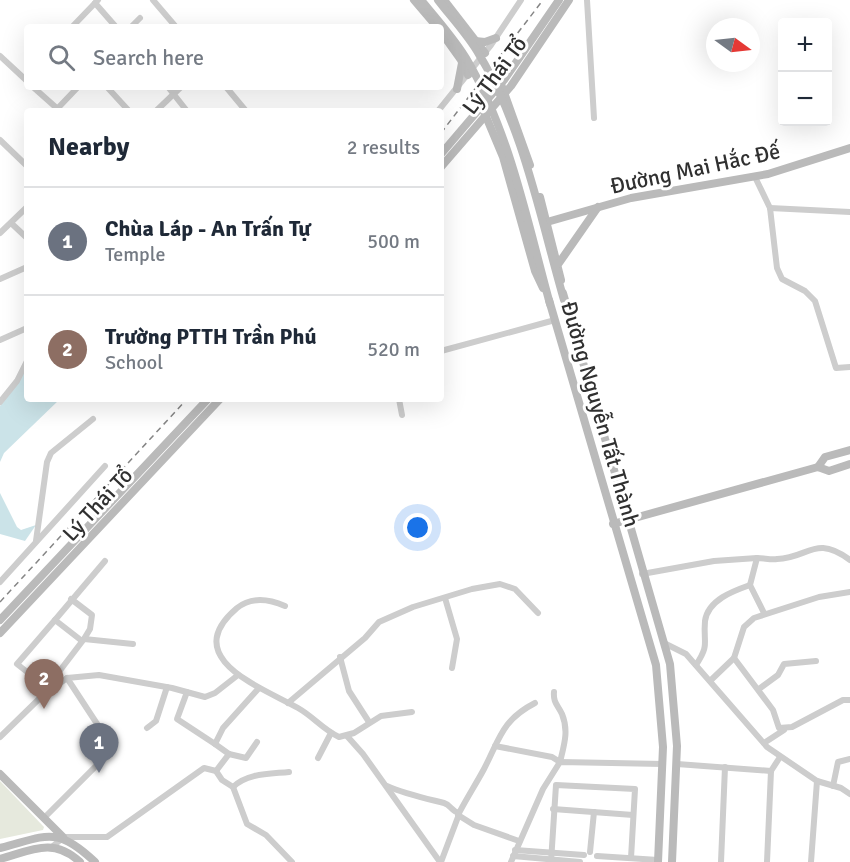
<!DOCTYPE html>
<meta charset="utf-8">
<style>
body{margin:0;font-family:Signika,sans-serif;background:#f6f6f7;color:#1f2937}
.controls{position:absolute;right:18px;top:18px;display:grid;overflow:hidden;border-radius:6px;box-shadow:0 6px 24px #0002}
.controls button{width:54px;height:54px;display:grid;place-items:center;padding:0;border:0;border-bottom:2px solid #e0e1e3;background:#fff;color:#1f2937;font:30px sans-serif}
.compass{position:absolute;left:706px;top:18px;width:54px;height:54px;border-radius:50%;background:#fff;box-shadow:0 6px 24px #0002;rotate:105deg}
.you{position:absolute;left:418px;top:528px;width:21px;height:21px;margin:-15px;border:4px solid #fff;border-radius:50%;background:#1a73e8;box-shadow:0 0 0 9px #1a73e833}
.badge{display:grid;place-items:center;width:39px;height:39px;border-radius:50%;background:#1a73e8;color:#fff;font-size:20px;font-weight:700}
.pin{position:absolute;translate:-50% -50px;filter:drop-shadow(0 2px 3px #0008)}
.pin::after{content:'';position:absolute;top:32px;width:21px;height:18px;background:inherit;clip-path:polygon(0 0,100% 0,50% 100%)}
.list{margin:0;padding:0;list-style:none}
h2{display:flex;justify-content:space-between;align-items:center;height:78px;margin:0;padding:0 24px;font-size:26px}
h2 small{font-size:20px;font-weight:400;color:#747a83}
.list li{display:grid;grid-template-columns:39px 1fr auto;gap:18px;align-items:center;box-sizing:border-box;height:108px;padding:0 24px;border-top:2px solid #e0e1e3}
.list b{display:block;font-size:22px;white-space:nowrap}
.list p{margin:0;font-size:20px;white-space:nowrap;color:#747a83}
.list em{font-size:20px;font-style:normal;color:#747a83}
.icon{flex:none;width:33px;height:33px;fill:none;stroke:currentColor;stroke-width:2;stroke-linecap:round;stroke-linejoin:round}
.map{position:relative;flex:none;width:850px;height:862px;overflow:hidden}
.search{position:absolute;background:#fff;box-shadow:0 6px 24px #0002;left:24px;top:24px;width:420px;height:66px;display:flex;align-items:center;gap:15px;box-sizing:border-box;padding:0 21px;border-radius:6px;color:#747a83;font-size:22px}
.panel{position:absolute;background:#fff;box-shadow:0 6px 24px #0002;left:24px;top:108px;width:420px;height:294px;border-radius:6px}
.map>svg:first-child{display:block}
.green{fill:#e6e9dd}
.water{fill:#cbe3e8}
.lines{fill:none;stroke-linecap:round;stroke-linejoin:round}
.street{stroke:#cdcdcd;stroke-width:6}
.secondary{stroke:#bababa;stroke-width:8}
.rail{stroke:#858585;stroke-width:1.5;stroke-dasharray:6 4.5;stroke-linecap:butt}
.secondary-bridge{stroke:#bababa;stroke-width:8}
.labels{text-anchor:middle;stroke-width:6;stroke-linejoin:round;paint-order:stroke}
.street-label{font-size:22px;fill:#303030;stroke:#fff}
</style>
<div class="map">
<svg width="850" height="862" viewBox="0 0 850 862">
<rect width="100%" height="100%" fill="#fff"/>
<path class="green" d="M 0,781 L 44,827 L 43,830 L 0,839 Z"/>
<g class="water">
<path d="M 27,366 L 27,399 L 60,399 L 4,453 L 0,462 L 0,406 Z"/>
<path d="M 0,493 L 17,527 L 21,530 L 36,525 L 25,541 L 0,534 Z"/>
</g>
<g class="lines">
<g class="street">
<path d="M 153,0 L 176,27"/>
<path d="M 587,0 L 594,118"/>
<path d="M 95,3 L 116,27"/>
<path d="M 72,27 L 98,0"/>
<path d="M 131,27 L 140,18"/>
<path d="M 0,56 L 27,81"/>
<path d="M 33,87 L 60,111"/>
<path d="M 107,87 L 129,111"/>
<path d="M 168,87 L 187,111"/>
<path d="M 226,87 L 246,111"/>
<path d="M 57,109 L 78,87"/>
<path d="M 156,111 L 181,87"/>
<path d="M 438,111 L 491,45 L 521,0"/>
<path d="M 0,140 L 27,166"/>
<path d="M 755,177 L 770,208 L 777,268 L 782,279 L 805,291 L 815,301 L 836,368 L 850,367"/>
<path d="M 770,208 L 850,212"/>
<path d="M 11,223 L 27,238"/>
<path d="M 0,233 L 27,207"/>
<path d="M 0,279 L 27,267"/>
<path d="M 0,340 L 27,328"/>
<path d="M 441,351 L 555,320"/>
<path d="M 399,399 L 402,415"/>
<path d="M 0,402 L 17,381 L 27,361"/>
<path d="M 36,541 L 47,462 L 51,453 L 93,419"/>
<path d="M 642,574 L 714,561 L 757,558"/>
<path d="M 0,582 L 105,466"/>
<path d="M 445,598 L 457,639 L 452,668"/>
<path d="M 71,599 L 92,615 L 90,629 L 84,639"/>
<path d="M 285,606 C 269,599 252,596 237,608 C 178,658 261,687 298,708 C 314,717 322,729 339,737 L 354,733 L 381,716 L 412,712"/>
<path d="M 764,613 L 750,585 L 757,558 C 764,558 771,560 777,559 C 809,558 815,534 850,560"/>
<path d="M 55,620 L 105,561"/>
<path d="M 82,641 L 55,620 L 17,664 L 50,690 L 52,681 L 84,639 L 133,644"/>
<path d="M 664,643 L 686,654 L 767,747 L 817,781 L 841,788 L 850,794"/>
<path d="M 340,657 L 349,691 L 369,722"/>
<path d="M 734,658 L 773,710 L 779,728 L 792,727 L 843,700 L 850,700"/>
<path d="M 696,665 C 710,644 703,644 705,621 C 708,600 733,591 750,585"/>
<path d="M 710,681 L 734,658 L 744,627 L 754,618 L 819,597 L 850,592"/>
<path d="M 759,689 L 778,675 L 784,664 L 816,661"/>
<path d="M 187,692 L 177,719 L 215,744"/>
<path d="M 288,703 L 365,638 L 379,622 L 413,607 L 472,589 L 500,584 L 515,589 L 538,613"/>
<path d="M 147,728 L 156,721 L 167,687"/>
<path d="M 347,736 L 363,754 L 440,862"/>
<path d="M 0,737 L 42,696 L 67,678 L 99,675 L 172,688 L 205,697 L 215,693 L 238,675"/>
<path d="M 764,743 L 784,730"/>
<path d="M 495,746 L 552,757 L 560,762 C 564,745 569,731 562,714 C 558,705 553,703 554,692"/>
<path d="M 229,754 L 246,758 L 257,742"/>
<path d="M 318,758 L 331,733"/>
<path d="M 677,764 L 771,771"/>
<path d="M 216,771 L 229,754 L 215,744 L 223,728 L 259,688"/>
<path d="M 387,786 C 405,794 424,798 444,803 C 451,805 451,811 459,813"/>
<path d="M 833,786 L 838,762 L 850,759"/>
<path d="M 233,787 C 247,773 270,774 289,772"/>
<path d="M 553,809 L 633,815"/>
<path d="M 44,818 L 103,759 L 109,746 L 105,736 L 67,678"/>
<path d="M 519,841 L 474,825 L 458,815 C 466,799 476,784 484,769 C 500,738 502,720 535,703"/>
<path d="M 53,846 L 64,837 L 107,837 L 204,768 L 216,771 L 222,780 L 233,787 L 247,824 L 266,835 L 292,862"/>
<path d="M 515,850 L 584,855"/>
<path d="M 590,852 L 594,812"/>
<path d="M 513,856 L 580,862"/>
<path d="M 597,856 L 658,860"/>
<path d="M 441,862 L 458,817"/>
<path d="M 511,862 L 543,789 L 560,762 L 663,764"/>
<path d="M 551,862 L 556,785 L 635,789 L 631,858"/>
<path d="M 721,862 L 725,767"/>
<path d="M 767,862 L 771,771 L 780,757"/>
<path d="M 811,862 L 817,781"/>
</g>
<g class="secondary">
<path d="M 414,0 L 437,27"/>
<path d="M 444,0 L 485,53"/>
<path d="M 441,32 L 461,60 L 468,75"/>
<path d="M 475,41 L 485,42 L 496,38"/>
<path d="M 501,84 L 530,165"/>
<path d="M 457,89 L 462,63"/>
<path d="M 482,107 L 503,157 L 535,271 L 543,288"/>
<path d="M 441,154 L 504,80 L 559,0"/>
<path d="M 441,167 L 511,86 L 569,0"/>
<path d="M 540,197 L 561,280"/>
<path d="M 547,222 L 631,198 L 768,174 L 850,148"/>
<path d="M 559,263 L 598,207"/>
<path d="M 563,293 L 670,664 L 677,746 L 672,862"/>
<path d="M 549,300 L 656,665 L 663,747 L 658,862"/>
<path d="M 818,467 L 825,457 L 850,450"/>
<path d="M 613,524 L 818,467 L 829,471 L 850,464"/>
<path d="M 0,620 L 208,399"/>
<path d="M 0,633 L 220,399"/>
<path d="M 0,774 L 63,837"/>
<path d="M 0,848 C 47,836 56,825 95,862"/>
<path d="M 0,859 C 32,850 53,837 80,862"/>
</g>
<g class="rail">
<path d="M 441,133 L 543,0"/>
<path d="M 0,602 L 187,399"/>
</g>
<g class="secondary-bridge">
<path d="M 421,0 C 436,18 453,37 466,58 C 510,132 527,221 550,304"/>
<path d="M 438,0 C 451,17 466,33 477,51 C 523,125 540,217 564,300"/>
</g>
</g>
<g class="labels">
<g class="street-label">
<text transform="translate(494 75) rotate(-53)" y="8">Lý Thái Tổ</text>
<text transform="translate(695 168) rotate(-12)" y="8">Đường Mai Hắc Đế</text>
<text transform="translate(601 414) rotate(74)" y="8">Đường Nguyễn Tất Thành</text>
<text transform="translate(97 504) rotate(-47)" y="8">Lý Thái Tổ</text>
</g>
</g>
</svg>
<div class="controls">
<button>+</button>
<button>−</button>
</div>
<svg class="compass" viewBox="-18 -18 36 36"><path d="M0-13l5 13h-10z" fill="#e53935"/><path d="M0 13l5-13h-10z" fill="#747a83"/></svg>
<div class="you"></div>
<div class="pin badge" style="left:99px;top:773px;background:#6b7280">1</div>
<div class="pin badge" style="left:44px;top:709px;background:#8d6e63">2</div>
<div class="search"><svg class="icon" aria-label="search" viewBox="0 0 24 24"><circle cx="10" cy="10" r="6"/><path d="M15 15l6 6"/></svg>Search here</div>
<section class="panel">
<h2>Nearby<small>2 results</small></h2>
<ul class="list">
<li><span class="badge" style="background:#6b7280">1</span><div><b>Chùa Láp - An Trấn Tự</b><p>Temple</p></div><em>500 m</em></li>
<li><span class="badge" style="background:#8d6e63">2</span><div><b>Trường PTTH Trần Phú</b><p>School</p></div><em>520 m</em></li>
</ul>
</section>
</div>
